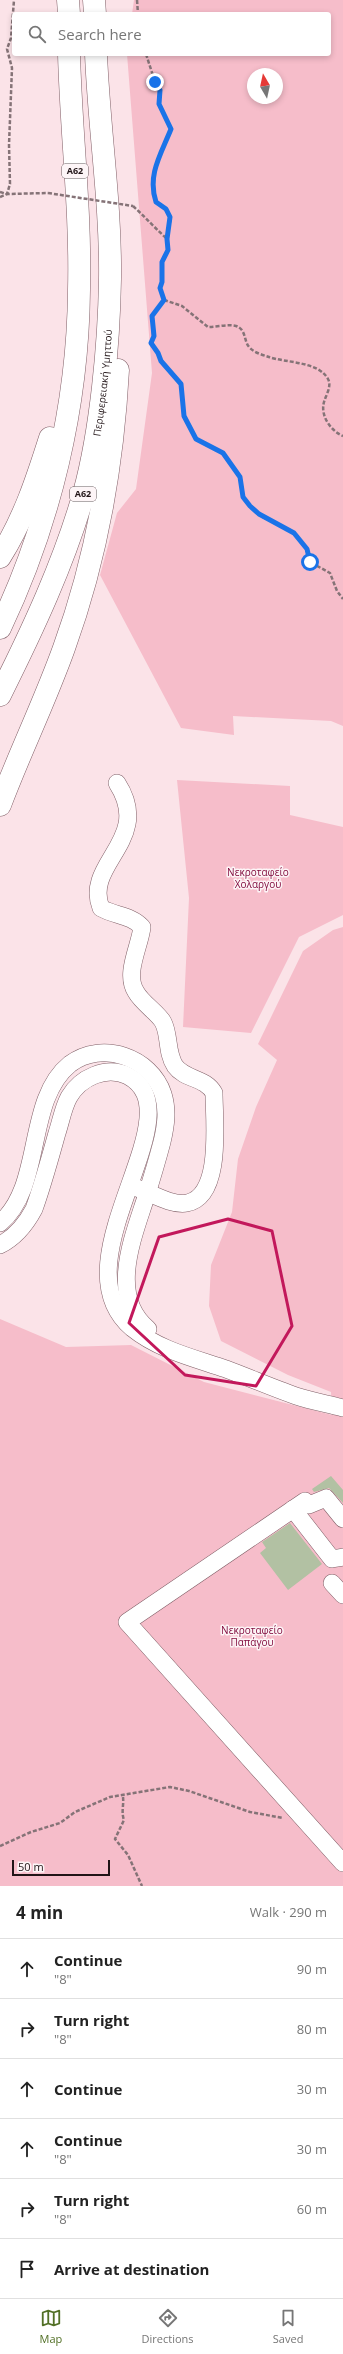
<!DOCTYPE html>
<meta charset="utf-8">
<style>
body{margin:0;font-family:"Open Sans",sans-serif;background:#f6f6f6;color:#222}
.compass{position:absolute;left:247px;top:68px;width:36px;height:36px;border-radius:50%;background:#fff;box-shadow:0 2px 6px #0003;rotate:351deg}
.scale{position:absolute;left:12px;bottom:10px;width:98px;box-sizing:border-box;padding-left:4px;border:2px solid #211417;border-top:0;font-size:11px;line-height:14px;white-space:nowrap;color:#211417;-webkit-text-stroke:3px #fdf5f7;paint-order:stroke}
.stop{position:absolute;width:12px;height:12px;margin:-9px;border:3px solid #1a73e8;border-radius:50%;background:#fff}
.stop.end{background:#1a73e8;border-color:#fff;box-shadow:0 1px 4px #0008}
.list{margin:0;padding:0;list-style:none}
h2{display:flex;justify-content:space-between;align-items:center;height:52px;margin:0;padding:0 16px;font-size:17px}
h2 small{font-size:13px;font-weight:400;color:#767676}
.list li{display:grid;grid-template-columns:26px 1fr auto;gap:12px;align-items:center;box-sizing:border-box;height:60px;padding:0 16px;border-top:1px solid #e0e0e0}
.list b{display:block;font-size:15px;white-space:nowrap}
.list p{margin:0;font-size:13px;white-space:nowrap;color:#767676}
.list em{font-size:13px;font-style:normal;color:#767676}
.icon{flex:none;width:22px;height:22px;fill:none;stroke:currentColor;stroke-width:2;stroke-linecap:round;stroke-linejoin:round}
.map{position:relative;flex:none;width:343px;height:1886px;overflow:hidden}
.search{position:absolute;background:#fff;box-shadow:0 2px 6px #0003;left:12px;right:12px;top:12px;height:44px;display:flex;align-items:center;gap:10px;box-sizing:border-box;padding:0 14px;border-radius:4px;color:#767676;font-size:15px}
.sheet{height:412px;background:#fff}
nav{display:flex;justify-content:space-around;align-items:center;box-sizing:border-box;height:56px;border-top:1px solid #e0e0e0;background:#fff;font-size:11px;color:#767676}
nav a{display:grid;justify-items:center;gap:2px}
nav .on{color:#527026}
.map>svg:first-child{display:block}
.green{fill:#f6bdca;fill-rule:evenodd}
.building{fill:#b2c1a3}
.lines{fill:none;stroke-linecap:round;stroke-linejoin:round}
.minor-casing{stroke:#805f67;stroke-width:18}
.highway-casing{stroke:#805f67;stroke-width:23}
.path{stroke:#857377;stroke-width:2.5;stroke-dasharray:4 2;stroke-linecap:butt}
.minor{stroke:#fff;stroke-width:17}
.highway{stroke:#fff;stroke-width:22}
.path-bridge{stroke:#857377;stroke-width:2.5;stroke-dasharray:4 2;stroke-linecap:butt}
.route{stroke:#1a73e8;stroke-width:5}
.marked{fill:none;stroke:#c2185b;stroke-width:3;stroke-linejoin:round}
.labels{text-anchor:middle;stroke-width:3;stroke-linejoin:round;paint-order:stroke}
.shield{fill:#fdf5f7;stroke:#63585a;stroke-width:1}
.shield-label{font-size:9px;font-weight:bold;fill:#211417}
.street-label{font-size:10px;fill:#211417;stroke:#fdf5f7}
.park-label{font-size:10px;fill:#820d3f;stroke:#fdf5f7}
</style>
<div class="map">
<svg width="343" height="1886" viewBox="0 0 343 1886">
<rect width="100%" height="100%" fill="#fbe3e8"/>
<g class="green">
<path d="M 134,0 L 343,0 L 343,726 L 331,721 L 233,716 L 234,735 L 181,728 L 100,575 L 117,513 L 136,489 L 152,373 L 127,54 L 329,54 L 329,14 L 132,14 ZM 253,74 L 277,74 L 277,98 L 253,98 Z"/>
<path d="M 177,780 L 290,786 L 290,815 L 343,827 L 343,915 L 299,937 L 251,1033 L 183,1027 L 189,898 Z"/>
<path d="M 343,927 L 343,1886 L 0,1886 L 0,1319 L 66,1347 L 131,1345 L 204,1382 L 332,1415 L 331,1392 L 288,1375 L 221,1341 L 209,1306 L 211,1265 L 232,1212 L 238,1159 L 256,1107 L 277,1060 L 258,1044 L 303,951 L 333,930 Z"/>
</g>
<g class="building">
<path d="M 331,1476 L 343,1490 L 343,1503 L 329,1488 L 314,1492 L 312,1489 Z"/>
<path d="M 290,1523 L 322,1564 L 288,1590 L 260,1553 L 266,1548 L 262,1542 Z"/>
</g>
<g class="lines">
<defs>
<g id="minor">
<path d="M 117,783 C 154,840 83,863 101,908 C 115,916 131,915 142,927 C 140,946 124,974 136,992 C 142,1003 158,1013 163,1022 C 170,1035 166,1052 175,1066 C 185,1080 205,1077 214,1093 C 214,1120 223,1196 187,1203 C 172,1206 151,1193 137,1188"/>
<path d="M 0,1223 C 44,1186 25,1100 70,1064 C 102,1040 151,1057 163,1094 C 168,1110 166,1125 162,1142 C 157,1161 151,1181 145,1200 C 132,1240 109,1297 148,1329"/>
<path d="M 0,1245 C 16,1237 26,1224 34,1209 C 43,1184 50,1158 57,1133 C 61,1121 63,1108 69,1097 C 80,1078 106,1065 128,1076 C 199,1114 54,1261 132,1328 C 159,1350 194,1358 226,1369 C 250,1378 273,1388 296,1396 C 311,1401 328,1404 343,1408"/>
<path d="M 293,1509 L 332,1559 L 343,1557"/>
<path d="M 343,1519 L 326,1498 L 309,1505 L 305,1501 L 127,1622 L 343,1863"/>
<path d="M 332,1583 L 343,1595"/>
</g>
<g id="highway">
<path d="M 68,0 L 69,14"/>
<path d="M 94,0 L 95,14"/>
<path d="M 0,557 C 24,519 37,479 50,438"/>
<path d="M 0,628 C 50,523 78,406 79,290 C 81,211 71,132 69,54"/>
<path id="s1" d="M 0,695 C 33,629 64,563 84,493 C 101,431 109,344 110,279 C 111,204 99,129 96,54"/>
<path d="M 0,805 C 20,752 45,701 64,648 C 96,560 113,463 118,370"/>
</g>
</defs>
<use href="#minor" class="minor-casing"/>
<use href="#highway" class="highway-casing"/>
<g class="path">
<path d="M 137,0 L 138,14"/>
<path d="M 146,54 L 155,82 L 160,90 L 159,104 L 171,129 C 161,154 147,175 156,202 L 166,209 L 171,217 L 167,239 L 168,250 L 162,262 L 162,282 L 160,289 L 164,300"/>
<path d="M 0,192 L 7,194 L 48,193"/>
<path d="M 0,197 L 7,194 L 10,184 L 9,145 L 12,68 L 7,49 L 11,38 L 14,0"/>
<path d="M 133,206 C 145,217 155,228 166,238"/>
<path d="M 164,300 L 152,316 L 153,336 L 151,343 L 158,353 L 161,361 L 181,384 L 184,416 L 196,439 L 223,453 L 240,477 L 243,497 L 250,506 L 259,515 L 294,533 L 307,549 L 310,562 L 330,573 L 337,591 L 343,599"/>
<path d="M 164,300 L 182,306 L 208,327 C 217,327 228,324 236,326 C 247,330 243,341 250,348 C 255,353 263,355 269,357 C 286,363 318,361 328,379 C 332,386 326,395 324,402 C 320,416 331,431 343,436"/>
<path d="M 123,1797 C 124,1805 121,1812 124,1820 L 115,1839 L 128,1855 L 142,1886"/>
<path d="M 0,1846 L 31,1832 L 60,1823 L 75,1812 L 110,1797 L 170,1787 L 189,1791 L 250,1812 L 283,1818"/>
</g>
<use href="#minor" class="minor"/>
<use href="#highway" class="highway"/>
<path class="path-bridge" d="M 48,193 L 133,206"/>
</g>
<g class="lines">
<path class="route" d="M 155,82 L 160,90 L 159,104 L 171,129 C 161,154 147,175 156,202 L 166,209 L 170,217 L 167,239 L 168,250 L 162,262 L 162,282 L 160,288 L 164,300 L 152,316 L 154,336 L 151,343 L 158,353 L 161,361 L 181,384 L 184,416 L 196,439 L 223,453 L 240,477 L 243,497 L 250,506 L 259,514 L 294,533 L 307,549 L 310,562"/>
</g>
<path class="marked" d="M 228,1219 L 272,1231 L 292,1326 L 256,1386 L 185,1375 L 129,1323 L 159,1237 Z"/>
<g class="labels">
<g class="shield">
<rect x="62" y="164" width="26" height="14" rx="3"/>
<rect x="70" y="487" width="26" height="14" rx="3"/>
</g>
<g class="shield-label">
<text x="75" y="174">Α62</text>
<text x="83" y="497">Α62</text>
</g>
<g class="street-label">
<text dy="4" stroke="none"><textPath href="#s1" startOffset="331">Περιφερειακή Υμηττού</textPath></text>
</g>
<g class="park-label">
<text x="258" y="876">Νεκροταφείο<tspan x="258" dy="12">Χολαργού</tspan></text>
<text x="252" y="1634">Νεκροταφείο<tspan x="252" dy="12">Παπάγου</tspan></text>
</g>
</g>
</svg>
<svg class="compass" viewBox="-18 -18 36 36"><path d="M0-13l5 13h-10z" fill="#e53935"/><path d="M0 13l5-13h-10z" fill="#767676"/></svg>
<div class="scale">50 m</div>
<div class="stop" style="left:310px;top:562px"></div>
<div class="stop end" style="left:155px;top:82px"></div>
<div class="search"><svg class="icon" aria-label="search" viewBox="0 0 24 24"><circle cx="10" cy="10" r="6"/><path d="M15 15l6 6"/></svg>Search here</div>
</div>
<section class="sheet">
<h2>4 min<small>Walk · 290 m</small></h2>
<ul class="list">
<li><svg class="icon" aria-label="ahead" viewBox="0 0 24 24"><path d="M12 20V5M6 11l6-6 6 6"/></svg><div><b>Continue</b><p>&quot;8&quot;</p></div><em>90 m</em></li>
<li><svg class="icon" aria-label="right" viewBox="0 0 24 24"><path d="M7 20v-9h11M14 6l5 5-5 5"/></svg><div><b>Turn right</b><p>&quot;8&quot;</p></div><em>80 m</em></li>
<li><svg class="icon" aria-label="ahead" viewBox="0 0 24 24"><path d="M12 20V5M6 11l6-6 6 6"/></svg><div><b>Continue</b></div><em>30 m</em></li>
<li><svg class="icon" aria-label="ahead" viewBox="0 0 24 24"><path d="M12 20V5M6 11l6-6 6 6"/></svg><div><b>Continue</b><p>&quot;8&quot;</p></div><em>30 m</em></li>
<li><svg class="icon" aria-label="right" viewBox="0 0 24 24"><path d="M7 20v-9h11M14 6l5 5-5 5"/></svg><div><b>Turn right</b><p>&quot;8&quot;</p></div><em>60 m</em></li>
<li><svg class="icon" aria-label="arrive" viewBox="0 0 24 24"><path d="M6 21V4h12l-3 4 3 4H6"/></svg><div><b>Arrive at destination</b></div></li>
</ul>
</section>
<nav>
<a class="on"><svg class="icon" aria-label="map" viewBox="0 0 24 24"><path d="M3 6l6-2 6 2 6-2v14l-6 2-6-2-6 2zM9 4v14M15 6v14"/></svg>Map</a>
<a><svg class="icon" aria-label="directions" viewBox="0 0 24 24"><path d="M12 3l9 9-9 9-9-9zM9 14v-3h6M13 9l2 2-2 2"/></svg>Directions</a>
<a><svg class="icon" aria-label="saved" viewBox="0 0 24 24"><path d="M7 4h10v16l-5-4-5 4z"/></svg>Saved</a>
</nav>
